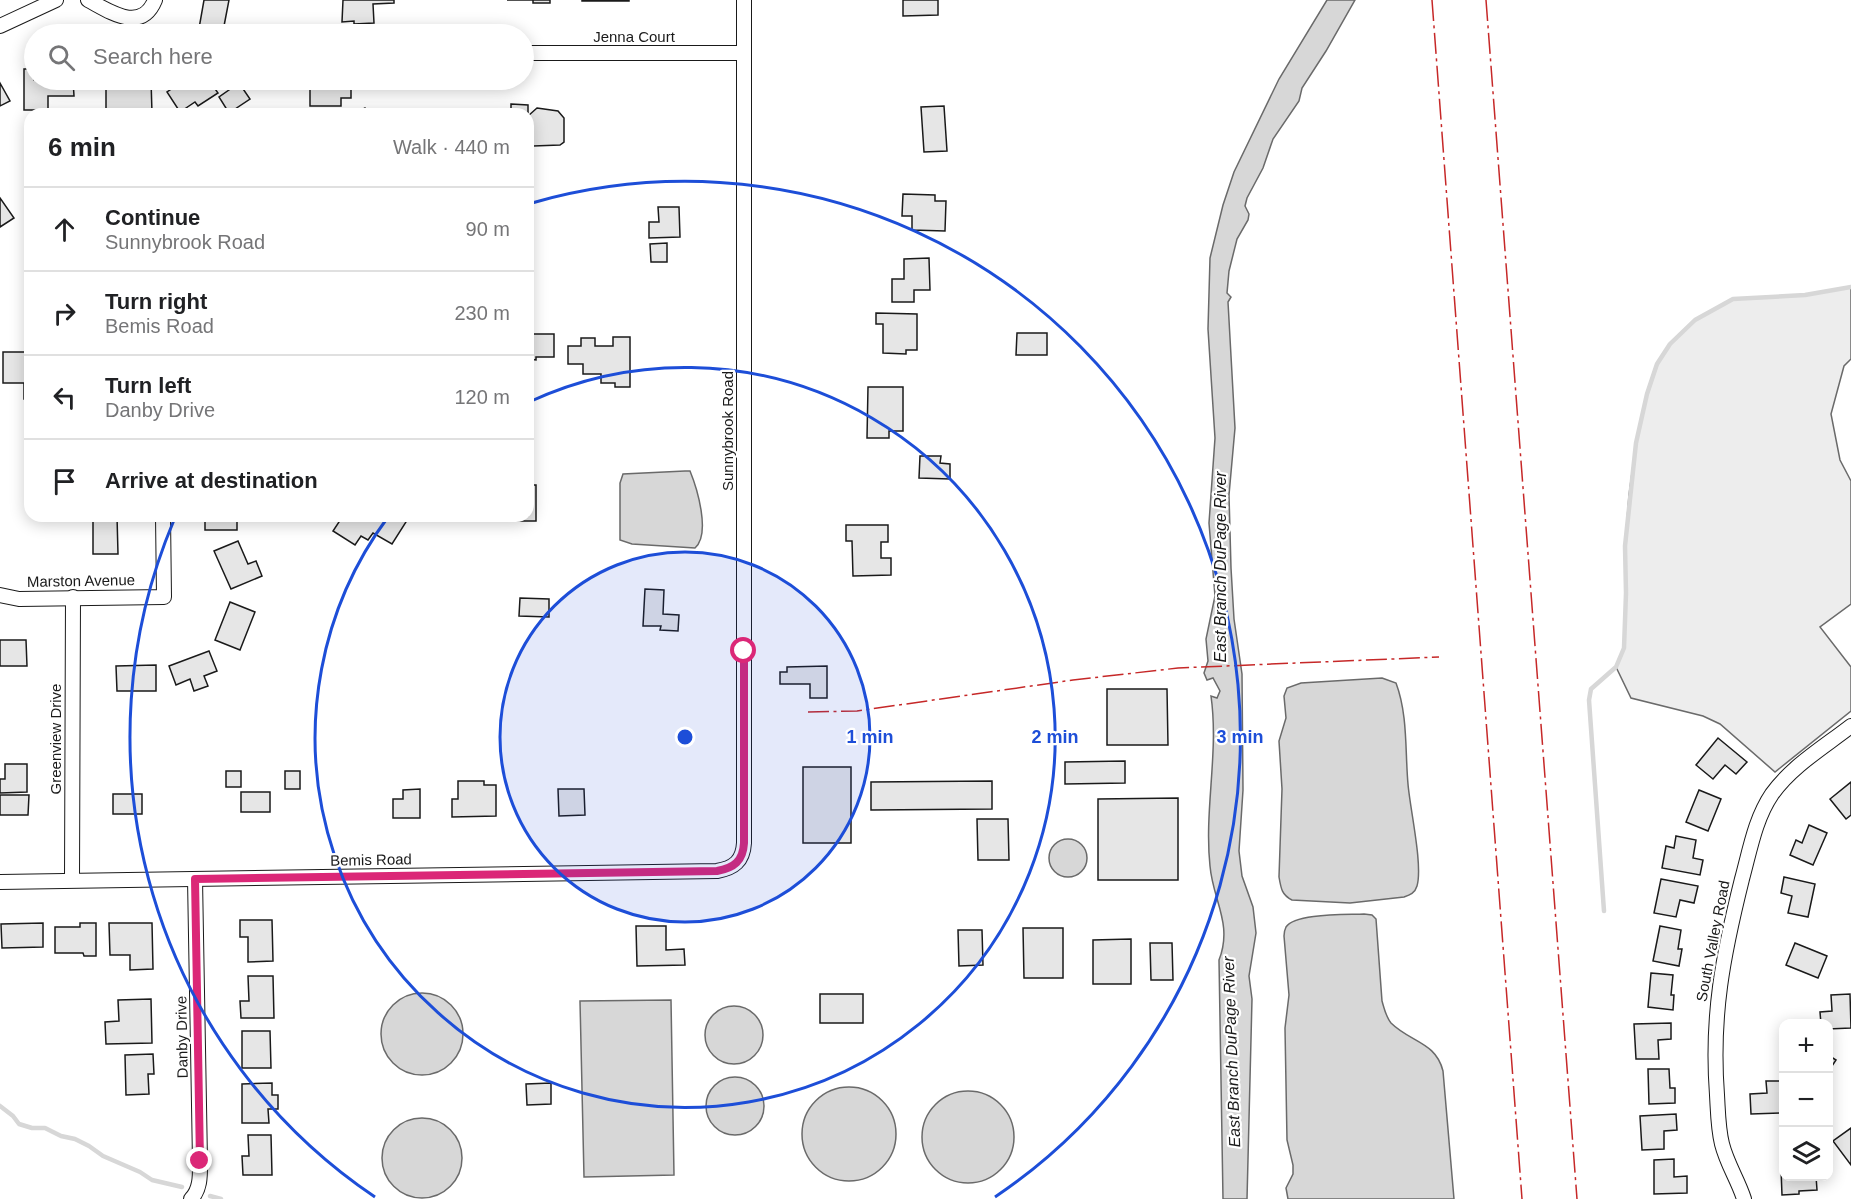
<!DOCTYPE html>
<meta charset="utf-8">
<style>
body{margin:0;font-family:Helvetica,sans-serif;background:#f2f2f2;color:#202124}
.controls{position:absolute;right:18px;bottom:18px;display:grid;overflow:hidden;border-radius:12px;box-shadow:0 3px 15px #0003}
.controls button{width:54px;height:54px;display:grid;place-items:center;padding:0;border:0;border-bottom:2px solid #e0e0e0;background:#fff;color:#202124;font:30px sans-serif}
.stop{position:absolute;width:18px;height:18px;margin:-14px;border:4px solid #db2777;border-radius:50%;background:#fff}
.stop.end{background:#db2777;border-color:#fff;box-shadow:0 2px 6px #0008}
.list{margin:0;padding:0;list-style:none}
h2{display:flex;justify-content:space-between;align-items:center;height:78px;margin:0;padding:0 24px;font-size:26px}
h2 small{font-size:20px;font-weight:400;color:#757577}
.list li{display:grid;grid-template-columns:39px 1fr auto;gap:18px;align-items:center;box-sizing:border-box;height:84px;padding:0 24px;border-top:2px solid #e0e0e0}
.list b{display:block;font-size:22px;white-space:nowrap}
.list p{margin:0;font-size:20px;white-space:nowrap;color:#757577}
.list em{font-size:20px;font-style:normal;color:#757577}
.icon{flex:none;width:33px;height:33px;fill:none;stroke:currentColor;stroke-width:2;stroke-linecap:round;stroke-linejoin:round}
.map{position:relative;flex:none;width:1851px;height:1199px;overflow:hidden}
.search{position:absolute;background:#fff;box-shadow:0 3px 15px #0003;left:24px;top:24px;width:510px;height:66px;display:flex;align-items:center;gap:15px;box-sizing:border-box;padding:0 21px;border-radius:33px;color:#757577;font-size:22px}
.panel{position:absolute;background:#fff;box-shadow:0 3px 15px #0003;left:24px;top:108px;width:510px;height:414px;border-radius:18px}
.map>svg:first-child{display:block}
.green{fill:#ededed;stroke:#6a6a6a;stroke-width:1.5}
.water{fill:#d7d7d7;stroke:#6a6a6a;stroke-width:1.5}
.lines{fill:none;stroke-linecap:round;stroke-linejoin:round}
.stream{stroke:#d7d7d7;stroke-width:4.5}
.building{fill:#e6e6e6;stroke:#1a1a1a;stroke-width:1.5}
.street-casing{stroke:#1a1a1a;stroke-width:16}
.street{stroke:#fff;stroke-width:14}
.power{stroke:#c62828;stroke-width:1.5;stroke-dasharray:21 4.5 3 4.5;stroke-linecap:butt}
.route{stroke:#db2777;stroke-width:8}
.ring{fill:none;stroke:#1d4ed8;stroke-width:3}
.labels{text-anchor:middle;stroke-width:4.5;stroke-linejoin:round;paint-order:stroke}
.street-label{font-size:15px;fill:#1a1a1a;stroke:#fff}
.water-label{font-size:16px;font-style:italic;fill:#1a1a1a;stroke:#fff}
.centre{fill:#1d4ed8;stroke:#fff;stroke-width:3}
.ring-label{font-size:18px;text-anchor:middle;font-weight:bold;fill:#1d4ed8;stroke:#fff;stroke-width:4.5;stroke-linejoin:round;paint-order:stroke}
</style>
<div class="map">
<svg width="1851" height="1199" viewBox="0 0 1851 1199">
<rect width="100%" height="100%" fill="#fff"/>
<path class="green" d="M 1851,287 L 1851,359 L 1844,366 L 1831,414 L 1840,460 L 1851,481 L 1851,604 L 1820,627 L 1851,667 L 1851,711 L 1775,772 L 1720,724 L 1703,716 L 1631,698 L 1616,667 L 1624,648 L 1626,593 L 1625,546 L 1629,495 L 1636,443 L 1647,394 L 1657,364 L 1670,344 L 1695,320 L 1733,299 L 1805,295 Z"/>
<g class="water">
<path d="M 1327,0 L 1355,0 L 1326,51 L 1302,88 L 1299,101 L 1273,139 L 1263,168 L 1247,198 L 1245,206 L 1249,214 L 1248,220 L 1237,239 L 1229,271 L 1227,293 L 1231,297 L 1228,302 L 1235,428 L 1229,495 L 1231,568 L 1234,619 L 1242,674 L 1243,790 L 1239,851 L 1242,876 L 1253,907 L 1256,933 L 1249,976 L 1252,999 L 1247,1199 L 1223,1199 L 1219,960 C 1233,924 1213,901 1210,866 C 1204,810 1219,753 1211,696 L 1217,698 L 1220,691 L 1213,678 L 1207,680 L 1204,673 L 1208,661 L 1206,639 L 1215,596 L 1209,523 L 1215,438 L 1208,329 L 1210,258 L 1223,205 L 1234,172 L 1279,79 Z"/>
<path d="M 685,471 L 690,471 C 697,488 711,534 695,548 L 632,544 L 620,540 L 620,483 L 623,474 Z"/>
<path d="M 1382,678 L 1396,683 C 1408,715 1405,751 1408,784 C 1410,809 1423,865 1417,886 C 1415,893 1410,895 1404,897 L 1350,903 L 1292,900 C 1282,895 1281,889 1279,877 L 1282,789 L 1279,741 L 1286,718 L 1284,696 L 1287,688 L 1301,683 Z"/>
<circle cx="1068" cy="858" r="19"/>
<path d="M 1364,914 L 1372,915 L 1376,919 L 1382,1001 C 1384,1008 1386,1017 1391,1023 C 1410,1042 1436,1042 1443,1071 L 1454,1199 L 1288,1199 L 1286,1188 L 1293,1174 L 1293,1165 L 1287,1140 L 1285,1028 L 1289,995 L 1284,936 C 1284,934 1285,929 1286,927 C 1295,913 1348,915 1364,914 Z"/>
<circle cx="422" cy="1034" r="41"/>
<path d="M 671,1000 L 674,1175 L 584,1177 L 580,1001 Z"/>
<circle cx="734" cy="1035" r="29"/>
<circle cx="735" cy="1106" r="29"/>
<circle cx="849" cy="1134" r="47"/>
<circle cx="968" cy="1137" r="46"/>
<circle cx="422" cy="1158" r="40"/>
</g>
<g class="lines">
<g class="stream">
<path d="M 1604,911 L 1589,700 L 1591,689 L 1616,667 L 1624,648 L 1626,593 L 1625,546 L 1636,443 L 1647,394 L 1657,364 L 1670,344 L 1695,320 L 1733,299 L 1805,295 L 1851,287"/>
<path d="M 0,1106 L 13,1116 L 19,1124 L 32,1128 L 45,1128 L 61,1136 L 75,1139 L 89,1146 L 103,1156 L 140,1172 L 152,1180 L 182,1187"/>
<path d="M 210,1196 L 221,1199"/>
</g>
</g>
<g class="building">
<path d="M 204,0 L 229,0 L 224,26 L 219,25 L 218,34 L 198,34 Z"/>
<path d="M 343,0 L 394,0 L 394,3 L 373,4 L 374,23 L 354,24 L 354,21 L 342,22 Z"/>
<path d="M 507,0 L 550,0 L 550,3 L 533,3 L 533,0 Z"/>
<rect x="582" y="0" width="47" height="1"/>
<path d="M 903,0 L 938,0 L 938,15 L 903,16 Z"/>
<rect x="313" y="27" width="19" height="7"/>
<path d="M 24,69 L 34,69 L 34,80 L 73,80 L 74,96 L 48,96 L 48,110 L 24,110 Z"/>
<path d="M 134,80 L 151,80 L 152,113 L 106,114 L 106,82 L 134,82 Z"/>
<path d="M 185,80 L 209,80 L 218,93 L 198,106 L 195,102 L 180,112 L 167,92 Z"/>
<path d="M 310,80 L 351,80 L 351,98 L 341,98 L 341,106 L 310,106 Z"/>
<path d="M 0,83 L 10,101 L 0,106 Z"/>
<path d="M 239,83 L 250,99 L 229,113 L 219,97 Z"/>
<path d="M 511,104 L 528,105 L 528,114 L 511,114 Z"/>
<path d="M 944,106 L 947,151 L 924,152 L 921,107 Z"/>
<path d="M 365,108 L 368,114 L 353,114 Z"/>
<path d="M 537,108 L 558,111 L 564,118 L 564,142 L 560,145 L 533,146 L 530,143 L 528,145 L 528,116 Z"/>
<path d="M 903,194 L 935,195 L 935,201 L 946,201 L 945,231 L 912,230 L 912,216 L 902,216 Z"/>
<path d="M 0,198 L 14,218 L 0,227 Z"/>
<rect x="26" y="199" width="4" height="20"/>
<path d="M 658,207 L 679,207 L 680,237 L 649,238 L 649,222 L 659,222 Z"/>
<path d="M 667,243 L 667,262 L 651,262 L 650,244 Z"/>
<path d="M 929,258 L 930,290 L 914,290 L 914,302 L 892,302 L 892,279 L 904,279 L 904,259 Z"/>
<path d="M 876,313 L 917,314 L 917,350 L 906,350 L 906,354 L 883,353 L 883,324 L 876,324 Z"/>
<path d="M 1017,333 L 1047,333 L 1047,355 L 1016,355 Z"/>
<path d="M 528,334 L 554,334 L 554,357 L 536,357 L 536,360 L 528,359 Z"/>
<path d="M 613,337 L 630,337 L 630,387 L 615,387 L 615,383 L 601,383 L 601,374 L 583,374 L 583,364 L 568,364 L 568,346 L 581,346 L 581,338 L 595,338 L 595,346 L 613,346 Z"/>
<path d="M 3,352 L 30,352 L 30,399 L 24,399 L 24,383 L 3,383 Z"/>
<path d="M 868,387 L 903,387 L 903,431 L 889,431 L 889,438 L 867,438 Z"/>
<path d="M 920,456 L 941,456 L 940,463 L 950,464 L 950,479 L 919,478 Z"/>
<path d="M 528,485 L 536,485 L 536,521 L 485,521 L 485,516 L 528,516 Z"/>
<path d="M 93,516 L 117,516 L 118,554 L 93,554 Z"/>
<rect x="205" y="516" width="32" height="14"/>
<path d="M 330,516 L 399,516 L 406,522 L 392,544 L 373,533 L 368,540 L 361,536 L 355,545 L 333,531 L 339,522 Z"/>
<path d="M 846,525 L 888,525 L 888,542 L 881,542 L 881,558 L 891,558 L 891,575 L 853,576 L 852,541 L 846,541 Z"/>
<path d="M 238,541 L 248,564 L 256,561 L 262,576 L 231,589 L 214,551 Z"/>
<path d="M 645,589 L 664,590 L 663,614 L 679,615 L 678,631 L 660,630 L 661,626 L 643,626 Z"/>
<path d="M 520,598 L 549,599 L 549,617 L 519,616 Z"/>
<path d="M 230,602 L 255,612 L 240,650 L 215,640 Z"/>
<path d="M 0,640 L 26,640 L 27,666 L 0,666 Z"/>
<path d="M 209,651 L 217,671 L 204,676 L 208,686 L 194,691 L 190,679 L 176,685 L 169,666 Z"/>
<path d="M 156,665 L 156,691 L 117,691 L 116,666 Z"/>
<path d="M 827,666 L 827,698 L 810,698 L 810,684 L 780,684 L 780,672 L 787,672 L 787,667 Z"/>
<path d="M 1107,689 L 1167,689 L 1168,745 L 1107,745 Z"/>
<path d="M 1718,738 L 1747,762 L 1736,774 L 1725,765 L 1713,779 L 1696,765 Z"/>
<path d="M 1125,761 L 1125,783 L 1065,784 L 1065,762 Z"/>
<path d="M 5,764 L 27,764 L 27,792 L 0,793 L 0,779 L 5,779 Z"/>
<rect x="803" y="767" width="48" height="76"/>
<rect x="226" y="771" width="15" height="16"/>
<rect x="285" y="771" width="15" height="18"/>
<path d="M 458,781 L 484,781 L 484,785 L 496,785 L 496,816 L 452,817 L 452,799 L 458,799 Z"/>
<path d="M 992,781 L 992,809 L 871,810 L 871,782 Z"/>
<path d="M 1851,782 L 1851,815 L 1846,819 L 1830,799 Z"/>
<path d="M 420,789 L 420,818 L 393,818 L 393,799 L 403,799 L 403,790 Z"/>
<path d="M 558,789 L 584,789 L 585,815 L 559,816 Z"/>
<path d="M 1699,790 L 1721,799 L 1708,831 L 1686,822 Z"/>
<rect x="241" y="792" width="29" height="20"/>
<rect x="113" y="794" width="29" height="20"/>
<path d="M 0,795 L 29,795 L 28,815 L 0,815 Z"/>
<path d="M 1178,798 L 1178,880 L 1098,880 L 1098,799 Z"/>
<path d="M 977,819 L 1008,819 L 1009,860 L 978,860 Z"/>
<path d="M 1809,825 L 1827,833 L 1813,865 L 1790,855 L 1796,840 L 1802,843 Z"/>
<path d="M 1676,836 L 1696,840 L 1693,858 L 1703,860 L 1700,875 L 1662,868 L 1666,846 L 1674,848 Z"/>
<path d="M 1784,877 L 1815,884 L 1808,917 L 1788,913 L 1792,896 L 1781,893 Z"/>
<path d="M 1661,879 L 1698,886 L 1694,903 L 1680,900 L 1676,917 L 1654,913 Z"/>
<path d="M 240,920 L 272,920 L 273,961 L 248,962 L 248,937 L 240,937 Z"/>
<path d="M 43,923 L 43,947 L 2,948 L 1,924 Z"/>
<path d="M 80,923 L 96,923 L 96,956 L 84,956 L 83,953 L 55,953 L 55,927 L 80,927 Z"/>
<path d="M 109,923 L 152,923 L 153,969 L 130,970 L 130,955 L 110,955 Z"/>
<path d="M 636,926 L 666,926 L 666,950 L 684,949 L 685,965 L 637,966 Z"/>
<path d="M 1660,926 L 1681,930 L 1678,949 L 1682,949 L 1679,966 L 1653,961 Z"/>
<path d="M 1023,928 L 1063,928 L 1063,978 L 1024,978 Z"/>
<path d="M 958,930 L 982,930 L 983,965 L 959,966 Z"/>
<path d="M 1131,939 L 1131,984 L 1093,984 L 1093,940 Z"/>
<path d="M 1150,943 L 1172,943 L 1173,980 L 1151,980 Z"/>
<path d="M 1795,943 L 1827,956 L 1818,978 L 1786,965 Z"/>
<path d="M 1651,973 L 1673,975 L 1671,995 L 1674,995 L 1673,1010 L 1648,1007 Z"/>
<path d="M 248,976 L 273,976 L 274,1018 L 241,1018 L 240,1001 L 249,1001 Z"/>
<rect x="820" y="994" width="43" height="29"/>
<path d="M 1850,994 L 1851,1028 L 1828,1029 L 1828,1024 L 1821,1024 L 1820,1012 L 1832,1011 L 1831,995 Z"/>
<path d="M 151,999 L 152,1043 L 106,1044 L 105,1022 L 119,1021 L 118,1000 Z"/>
<path d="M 1671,1023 L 1671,1039 L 1658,1040 L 1659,1059 L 1636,1059 L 1634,1024 Z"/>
<path d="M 242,1031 L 270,1031 L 271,1068 L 242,1068 Z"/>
<path d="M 153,1054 L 154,1074 L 148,1074 L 149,1094 L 126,1095 L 125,1055 Z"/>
<path d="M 1828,1055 L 1836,1060 L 1828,1072 Z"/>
<path d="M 1648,1069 L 1669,1069 L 1670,1088 L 1675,1088 L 1675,1103 L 1649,1104 Z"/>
<path d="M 1766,1081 L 1783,1081 L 1784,1113 L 1751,1114 L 1750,1094 L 1767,1093 Z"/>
<path d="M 272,1083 L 272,1095 L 278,1095 L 278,1109 L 268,1109 L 269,1123 L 242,1123 L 242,1084 Z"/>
<path d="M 551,1083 L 551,1104 L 527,1105 L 526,1084 Z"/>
<path d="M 1676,1114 L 1677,1130 L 1664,1131 L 1664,1149 L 1642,1150 L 1640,1116 Z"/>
<path d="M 1851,1128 L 1851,1165 L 1833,1141 Z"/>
<path d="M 248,1135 L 271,1135 L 272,1175 L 243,1175 L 242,1156 L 249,1156 Z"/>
<path d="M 1674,1159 L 1674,1177 L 1687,1176 L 1687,1193 L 1654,1194 L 1654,1160 Z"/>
<path d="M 1781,1169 L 1784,1169 L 1784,1176 L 1816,1176 L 1817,1190 L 1799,1191 L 1799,1194 L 1782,1195 Z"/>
</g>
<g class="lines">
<defs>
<g id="street">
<path d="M 88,0 C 109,11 141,34 155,0"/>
<path d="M 0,26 L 56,0"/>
<path d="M 524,53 L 744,53"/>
<path d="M 0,595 L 19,599 L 164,597 L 163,516"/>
<path d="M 72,880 L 73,597"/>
<path d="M 0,882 L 717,871 C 734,868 743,861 744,843 L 744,0"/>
<path d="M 191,1199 C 201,1189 200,1174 200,1161 L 195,879"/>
<path d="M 1744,1199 C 1738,1180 1727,1164 1722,1144 C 1718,1128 1718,1111 1717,1095 C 1711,1016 1723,955 1742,879 C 1750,850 1755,819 1772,794 C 1792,766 1824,747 1851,726"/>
</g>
</defs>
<use href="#street" class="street-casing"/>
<use href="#street" class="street"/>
<g class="power">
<path d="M 1432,0 L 1522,1199"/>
<path d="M 1486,0 L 1577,1199"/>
<path d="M 808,712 L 857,711 L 1073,680 L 1178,668 L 1439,657"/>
</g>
</g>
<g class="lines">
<path class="route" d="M 200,1161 L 195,879 L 717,871 C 734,868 743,861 744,843 L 744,651"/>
</g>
<circle cx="685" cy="737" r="185" fill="#1d4ed8" fill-opacity=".12"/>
<g class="ring">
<circle cx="685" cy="737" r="185"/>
<path d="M529 402A370 370 0 1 1 388 517"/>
<path d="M375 1197A555 555 0 0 1 174 520M532 203A555 555 0 0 1 995 1197"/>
</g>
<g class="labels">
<g class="street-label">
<text x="634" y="42">Jenna Court</text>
<text transform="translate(728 431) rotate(-90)" y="5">Sunnybrook Road</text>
<text transform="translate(81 581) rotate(-1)" y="5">Marston Avenue</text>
<text transform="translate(56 739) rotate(-90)" y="5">Greenview Drive</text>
<text transform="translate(371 860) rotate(-1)" y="5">Bemis Road</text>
<text transform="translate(1713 941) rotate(-79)" y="5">South Valley Road</text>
<text transform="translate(182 1037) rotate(-91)" y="5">Danby Drive</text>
</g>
<g class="water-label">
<text transform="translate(1220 567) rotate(-90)" y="6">East Branch DuPage River</text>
<text transform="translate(1231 1052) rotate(-92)" y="6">East Branch DuPage River</text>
</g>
</g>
<circle cx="685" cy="737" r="9" class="centre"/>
<g class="ring-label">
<text x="870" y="743">1 min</text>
<text x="1055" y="743">2 min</text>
<text x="1240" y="743">3 min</text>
</g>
</svg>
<div class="controls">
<button>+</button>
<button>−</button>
<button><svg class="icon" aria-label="layers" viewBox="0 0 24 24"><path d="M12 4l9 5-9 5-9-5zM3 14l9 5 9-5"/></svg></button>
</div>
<div class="stop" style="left:744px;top:651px"></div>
<div class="stop end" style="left:200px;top:1161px"></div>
<div class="search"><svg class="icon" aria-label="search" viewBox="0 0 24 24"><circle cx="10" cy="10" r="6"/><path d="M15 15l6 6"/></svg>Search here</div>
<section class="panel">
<h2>6 min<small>Walk · 440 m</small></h2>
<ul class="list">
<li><svg class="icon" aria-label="ahead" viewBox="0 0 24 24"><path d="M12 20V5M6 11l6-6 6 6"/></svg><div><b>Continue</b><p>Sunnybrook Road</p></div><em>90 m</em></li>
<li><svg class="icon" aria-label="right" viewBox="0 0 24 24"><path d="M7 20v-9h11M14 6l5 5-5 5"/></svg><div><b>Turn right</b><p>Bemis Road</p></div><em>230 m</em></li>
<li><svg class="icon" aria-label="left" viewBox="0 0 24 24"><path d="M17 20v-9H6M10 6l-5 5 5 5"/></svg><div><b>Turn left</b><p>Danby Drive</p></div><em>120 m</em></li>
<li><svg class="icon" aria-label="arrive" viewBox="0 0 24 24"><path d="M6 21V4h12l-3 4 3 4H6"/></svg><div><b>Arrive at destination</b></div></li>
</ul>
</section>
</div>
